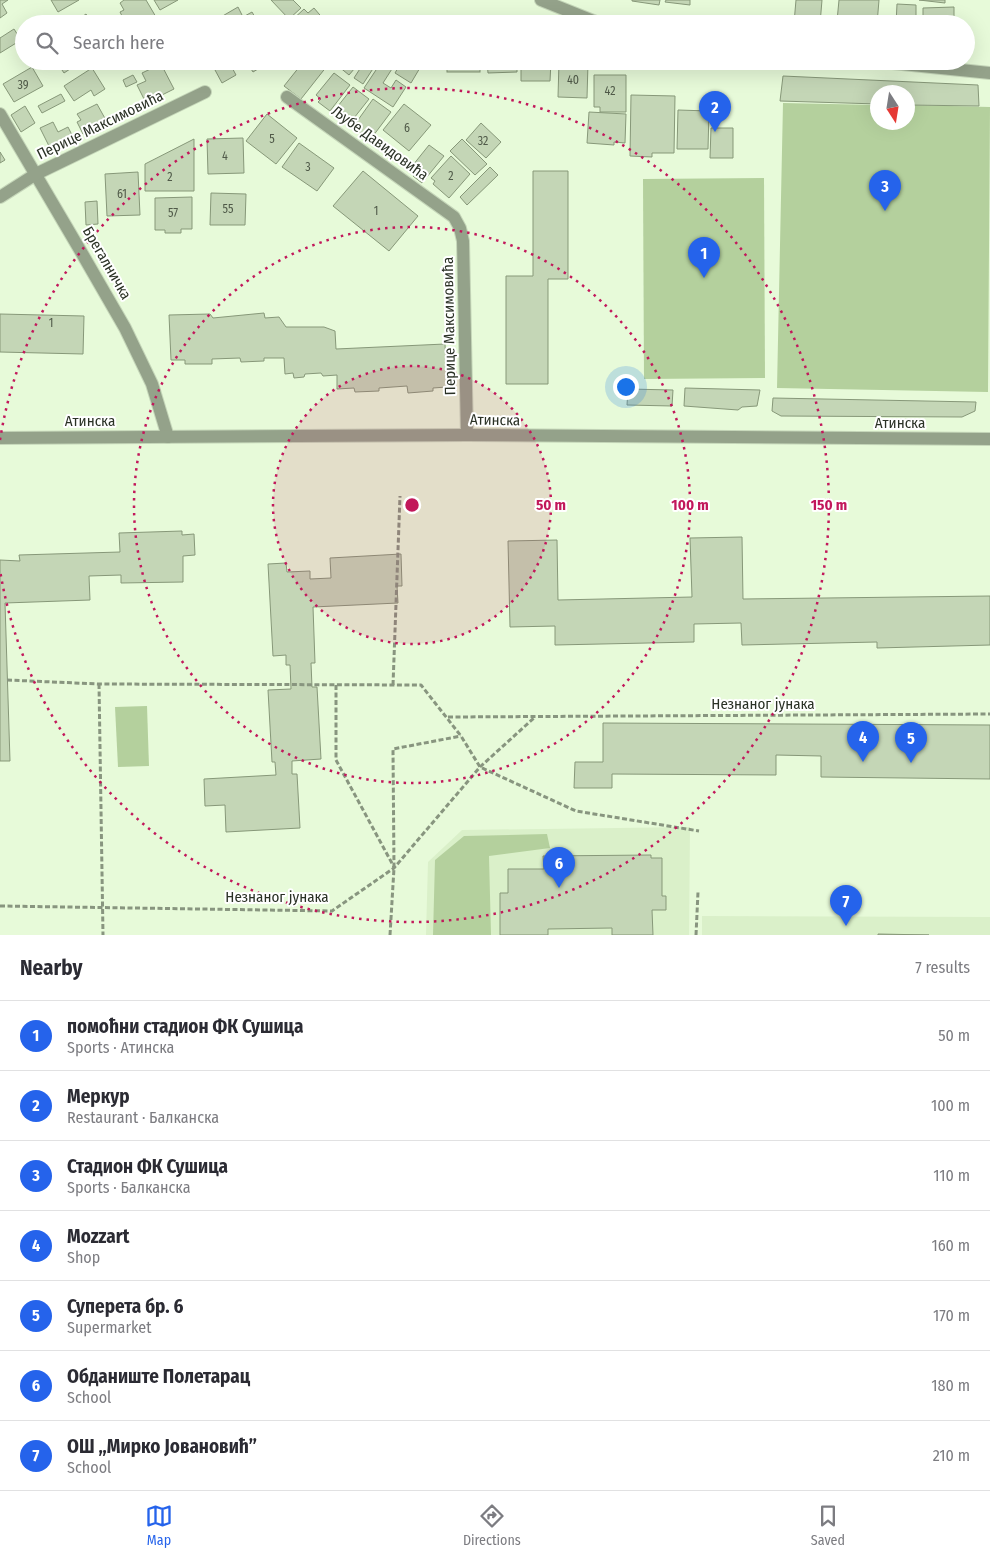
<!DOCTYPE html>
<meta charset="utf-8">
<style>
body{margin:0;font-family:"Fira Sans Condensed",sans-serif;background:#f2f2f3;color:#2b2b33}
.compass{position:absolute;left:870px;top:85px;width:45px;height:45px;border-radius:50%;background:#fff;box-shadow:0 5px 20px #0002;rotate:168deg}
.you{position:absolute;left:625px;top:386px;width:18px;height:18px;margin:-12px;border:4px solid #fff;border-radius:50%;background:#1a73e8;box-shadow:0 0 0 8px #1a73e833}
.badge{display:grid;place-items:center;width:32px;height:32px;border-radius:50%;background:#2563eb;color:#fff;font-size:16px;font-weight:700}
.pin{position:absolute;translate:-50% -41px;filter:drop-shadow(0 1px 2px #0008)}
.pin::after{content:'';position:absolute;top:26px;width:18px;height:15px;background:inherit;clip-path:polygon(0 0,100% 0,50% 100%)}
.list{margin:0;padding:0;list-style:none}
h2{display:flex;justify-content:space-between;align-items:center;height:65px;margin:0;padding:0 20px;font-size:21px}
h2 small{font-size:16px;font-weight:400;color:#7c7c81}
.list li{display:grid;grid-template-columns:32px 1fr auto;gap:15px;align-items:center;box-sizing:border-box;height:70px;padding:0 20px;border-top:1px solid #e1e1e2}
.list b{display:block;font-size:19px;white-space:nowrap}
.list p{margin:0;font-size:16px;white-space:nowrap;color:#7c7c81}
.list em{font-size:16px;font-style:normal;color:#7c7c81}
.icon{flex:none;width:28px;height:28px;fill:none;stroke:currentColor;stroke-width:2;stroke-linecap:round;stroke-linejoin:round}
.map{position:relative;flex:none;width:990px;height:935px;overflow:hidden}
.search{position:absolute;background:#fff;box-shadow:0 5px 20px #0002;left:15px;right:15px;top:15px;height:55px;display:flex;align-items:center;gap:12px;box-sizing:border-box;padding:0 18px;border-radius:28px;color:#7c7c81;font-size:19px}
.sheet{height:555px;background:#fff}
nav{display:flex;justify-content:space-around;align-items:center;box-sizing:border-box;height:70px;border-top:1px solid #e1e1e2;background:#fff;font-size:14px;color:#7c7c81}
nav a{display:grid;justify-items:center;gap:2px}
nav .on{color:#2563eb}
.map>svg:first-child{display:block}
.built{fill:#daf0c9}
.green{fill:#b4d09d}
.building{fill:#c4d6b6;stroke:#879879}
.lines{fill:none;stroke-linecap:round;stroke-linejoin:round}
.minor-casing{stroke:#c5d6b9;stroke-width:14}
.tertiary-casing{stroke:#c5d6b9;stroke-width:14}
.path{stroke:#88957f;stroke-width:3;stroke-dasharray:5 2.5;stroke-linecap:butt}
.minor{stroke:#94a28a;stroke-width:12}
.tertiary{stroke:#94a28a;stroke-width:12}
.ring{fill:none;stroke:#c2185b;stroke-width:2.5;stroke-dasharray:2.5 5}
.labels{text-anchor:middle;stroke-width:4;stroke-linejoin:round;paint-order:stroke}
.number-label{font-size:12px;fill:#505a49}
.street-label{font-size:15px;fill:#2a3125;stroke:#fff}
.centre{fill:#c2185b;stroke:#fff;stroke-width:2.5}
.ring-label{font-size:15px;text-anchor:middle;font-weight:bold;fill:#c2185b;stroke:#fff;stroke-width:4;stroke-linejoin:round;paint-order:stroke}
</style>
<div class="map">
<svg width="990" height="935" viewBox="0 0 990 935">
<rect width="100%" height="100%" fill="#e7fad9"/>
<g class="built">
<path d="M 690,827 L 689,935 L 426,935 L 428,862 L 462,830 Z"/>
<path d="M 702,916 L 990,917 L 990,935 L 702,935 Z"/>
</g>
<g class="green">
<path d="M 783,103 L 877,105 L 878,122 L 908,122 L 908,105 L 990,107 L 988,392 L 777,388 Z"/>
<path d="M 764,178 L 765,378 L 644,379 L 643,179 Z"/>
<path d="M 147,706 L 149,766 L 118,767 L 115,707 Z"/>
<path d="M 547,834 L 550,848 L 489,856 L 491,935 L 433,935 L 435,860 L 464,836 Z"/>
</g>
<g class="building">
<path d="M 0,0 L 8,0 L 2,4 L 7,13 L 0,18 Z"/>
<path d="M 51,0 L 79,0 L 58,12 Z"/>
<path d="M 124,0 L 146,0 L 156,17 L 143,24 L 126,24 L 120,12 L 124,10 L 120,3 Z"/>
<path d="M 154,0 L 178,0 L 160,10 Z"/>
<path d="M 271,0 L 293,0 L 301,8 L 289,19 Z"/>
<path d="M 632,0 L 660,0 L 659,5 L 632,1 Z"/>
<path d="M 666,0 L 690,0 L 690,5 L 665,2 Z"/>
<path d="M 796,0 L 822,0 L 820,24 L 794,23 Z"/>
<path d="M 839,0 L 879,0 L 877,24 L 837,21 Z"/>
<path d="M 919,0 L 945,0 L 945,3 Z"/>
<path d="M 897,4 L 916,5 L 916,24 L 896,24 Z"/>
<path d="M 238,7 L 243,17 L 252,12 L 259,24 L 216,24 L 214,21 Z"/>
<path d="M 954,7 L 954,24 L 923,24 L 923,8 Z"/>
<path d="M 314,8 L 325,21 L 321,24 L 293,24 L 291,21 L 304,9 L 308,13 Z"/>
<path d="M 86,14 L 93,24 L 73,24 L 73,23 Z"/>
<path d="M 405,19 L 413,24 L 402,24 Z"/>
<path d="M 14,29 L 21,40 L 0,53 L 0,38 Z"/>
<path d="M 56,61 L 82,61 L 64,73 Z"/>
<path d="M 246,61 L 271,61 L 253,72 Z"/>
<path d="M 304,61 L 321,61 L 327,66 L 301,99 L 284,86 Z"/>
<path d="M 342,61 L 359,61 L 360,62 L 349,75 L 338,66 Z"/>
<path d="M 365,61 L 378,61 L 363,84 L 354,78 Z"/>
<path d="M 382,61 L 397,61 L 383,83 L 391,88 L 396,80 L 406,87 L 393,107 L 364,88 Z"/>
<path d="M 402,61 L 424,61 L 411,83 L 395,73 Z"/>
<rect x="447" y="61" width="33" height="11"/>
<path d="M 487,61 L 517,61 L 517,72 L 488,73 Z"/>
<path d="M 521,61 L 551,61 L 550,81 L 521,81 Z"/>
<path d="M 229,62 L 236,75 L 222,83 L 215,70 Z"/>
<path d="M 559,62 L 588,63 L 587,98 L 558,97 Z"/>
<path d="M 161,64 L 174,89 L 146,103 L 137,85 L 146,81 L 142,73 Z"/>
<path d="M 32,67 L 43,86 L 14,102 L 3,84 Z"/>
<path d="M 92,68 L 105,89 L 94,96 L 91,90 L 74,101 L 64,86 Z"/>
<path d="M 334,73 L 350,85 L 330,111 L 318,102 L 321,99 L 316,95 Z"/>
<path d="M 133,75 L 137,82 L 126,87 L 123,80 Z"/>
<path d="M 594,75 L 626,75 L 626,112 L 600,112 L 600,107 L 594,107 Z"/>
<path d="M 783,76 L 978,85 L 979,106 L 908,105 L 908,92 L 878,92 L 878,104 L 780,101 Z"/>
<path d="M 353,87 L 369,99 L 350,123 L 334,111 Z"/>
<path d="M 61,94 L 65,101 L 42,113 L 38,106 Z"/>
<path d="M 631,95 L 675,96 L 674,153 L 652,153 L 652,157 L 630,156 Z"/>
<path d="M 373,99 L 391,112 L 370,140 L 353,127 Z"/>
<path d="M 97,104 L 107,122 L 83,134 L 77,122 L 81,120 L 77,114 Z"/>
<path d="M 404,104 L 431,125 L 409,151 L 383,130 Z"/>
<path d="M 25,106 L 35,123 L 21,132 L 11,115 Z"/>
<path d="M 678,110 L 709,111 L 708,149 L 677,149 Z"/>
<path d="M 589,112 L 626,114 L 625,143 L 614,142 L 614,145 L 587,143 Z"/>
<path d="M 267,114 L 297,138 L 276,164 L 246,141 Z"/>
<path d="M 53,122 L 58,132 L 68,127 L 74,139 L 51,150 L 40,128 Z"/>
<path d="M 481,123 L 501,142 L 486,158 L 466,140 Z"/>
<path d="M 711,128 L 733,128 L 733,158 L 710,158 Z"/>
<path d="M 243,138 L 244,173 L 208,174 L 207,139 Z"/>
<path d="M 194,139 L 194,191 L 145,191 L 145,164 Z"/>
<path d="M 462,139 L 487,164 L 475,175 L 450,151 Z"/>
<path d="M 299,143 L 334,168 L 317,191 L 282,167 Z"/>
<path d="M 429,145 L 444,156 L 422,183 L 413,176 L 418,170 L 413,165 Z"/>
<path d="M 0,152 L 5,160 L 0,163 Z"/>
<path d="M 451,156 L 470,174 L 449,198 L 433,184 L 435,181 L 431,178 Z"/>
<path d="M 490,167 L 498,175 L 467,205 L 460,197 Z"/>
<path d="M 363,171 L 418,216 L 389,251 L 333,206 Z"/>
<path d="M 533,171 L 568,171 L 568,279 L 548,279 L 548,384 L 506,384 L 506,276 L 533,276 Z"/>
<path d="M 138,172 L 140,215 L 107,216 L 105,174 Z"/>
<path d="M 211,193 L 246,194 L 245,225 L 210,225 Z"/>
<path d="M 192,197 L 192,229 L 181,229 L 181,233 L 165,233 L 165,230 L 155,230 L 155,198 Z"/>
<path d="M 97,201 L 98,224 L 86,225 L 85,202 Z"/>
<path d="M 264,313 L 265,318 L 279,317 L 286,327 L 324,327 L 335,331 L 336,349 L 445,344 L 447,387 L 433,388 L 433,391 L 408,393 L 407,386 L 379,388 L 379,391 L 355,392 L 354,388 L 337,389 L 337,375 L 323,376 L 321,373 L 305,374 L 304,377 L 294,378 L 293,373 L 285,374 L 284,358 L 264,358 L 264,361 L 241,362 L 240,358 L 212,359 L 212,364 L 185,364 L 185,360 L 171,360 L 169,315 L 210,314 L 213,318 Z"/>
<path d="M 0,314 L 84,316 L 83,354 L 0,352 Z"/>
<path d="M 685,388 L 760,390 L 757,406 L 742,407 L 738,410 L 684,406 Z"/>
<path d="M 628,389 L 673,390 L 672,406 L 627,405 Z"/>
<path d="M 773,398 L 976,402 L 975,411 L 962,417 L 781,416 L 772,411 Z"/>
<path d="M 182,531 L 182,535 L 194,534 L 195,555 L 183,556 L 183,582 L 121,583 L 121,575 L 89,576 L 90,600 L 5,603 L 10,761 L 0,761 L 0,560 L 20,561 L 19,555 L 120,552 L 119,533 Z"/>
<path d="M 742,537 L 743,599 L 990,596 L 990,645 L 877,648 L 877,642 L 742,645 L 741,623 L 694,624 L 694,642 L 555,645 L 555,626 L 510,627 L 508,541 L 557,540 L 558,600 L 692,597 L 690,538 Z"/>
<path d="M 401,554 L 402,586 L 397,586 L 398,603 L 313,607 L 315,663 L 311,663 L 312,687 L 317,687 L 321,759 L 292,761 L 292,774 L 297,774 L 300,828 L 226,832 L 225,805 L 205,806 L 204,779 L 276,775 L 275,762 L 272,762 L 268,690 L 291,689 L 290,665 L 286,665 L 286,655 L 273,656 L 268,564 L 286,563 L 287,572 L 310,571 L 310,579 L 331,578 L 330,558 Z"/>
<path d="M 603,723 L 990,725 L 990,779 L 821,777 L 821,756 L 776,755 L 776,775 L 612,774 L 612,788 L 574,788 L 575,762 L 603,762 Z"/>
<path d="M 651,855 L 651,858 L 662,858 L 662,896 L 666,896 L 666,910 L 652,910 L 653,935 L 612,935 L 612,928 L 548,929 L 548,935 L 500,935 L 500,893 L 508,893 L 508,869 L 544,869 L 543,856 Z"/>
<path d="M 878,934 L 929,935 L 878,935 Z"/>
</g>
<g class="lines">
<defs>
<g id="minor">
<path d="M 541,0 L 601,24"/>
<path d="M 873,61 L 990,73"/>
<path d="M 287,97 L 454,217 L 460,228 L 463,241 L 467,435"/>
<path d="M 0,114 L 80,250 L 125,328 L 152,384 L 168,437"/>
<path d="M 0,197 L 36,174 L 205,92"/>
</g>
<path id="tertiary" d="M 0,438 L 467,435 L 990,439"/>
</defs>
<use href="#minor" class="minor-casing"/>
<use href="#tertiary" class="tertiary-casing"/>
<g class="path">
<path d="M 7,680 L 99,684 L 421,685 L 461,736 L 480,767 L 576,811 L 699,831"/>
<path d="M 99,684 L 103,935"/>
<path d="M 336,685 L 336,760 L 394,867"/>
<path d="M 393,685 L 400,496"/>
<path d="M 448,717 L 990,714"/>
<path d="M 0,906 L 332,911 L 394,868 L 480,767 L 535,717"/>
<path d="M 390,935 L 394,868 L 393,749 L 461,736"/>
<path d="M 696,935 L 698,892"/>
</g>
<use href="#minor" class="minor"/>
<use href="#tertiary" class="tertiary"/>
</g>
<circle cx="412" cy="505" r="139" fill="#c2185b" fill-opacity=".12"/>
<g class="ring">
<circle cx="412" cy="505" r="139"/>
<circle cx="412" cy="505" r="278"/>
<path d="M0 440A417 417 0 1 1 0 570"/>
</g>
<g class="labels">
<g class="number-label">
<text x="573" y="84">40</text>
<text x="23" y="89">39</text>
<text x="610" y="95">42</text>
<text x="407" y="132">6</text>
<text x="272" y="143">5</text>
<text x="483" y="145">32</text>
<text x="225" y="160">4</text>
<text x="308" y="171">3</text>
<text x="451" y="180">2</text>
<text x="170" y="181">2</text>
<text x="122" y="198">61</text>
<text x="228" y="213">55</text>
<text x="376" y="215">1</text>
<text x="173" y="217">57</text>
<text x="51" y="327">1</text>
</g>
<g class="street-label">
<text transform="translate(100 125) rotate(-26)" y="5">Перице Максимовића</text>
<text transform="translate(380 143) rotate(36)" y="5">Љубе Давидовића</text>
<text transform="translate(107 263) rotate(60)" y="5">Брегалничка</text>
<text transform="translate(449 326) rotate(-91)" y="5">Перице Максимовића</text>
<text transform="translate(495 420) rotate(1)" y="5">Атинска</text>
<text x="90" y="426">Атинска</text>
<text x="900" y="428">Атинска</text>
<text x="763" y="709">Незнаног јунака</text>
<text x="277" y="902">Незнаног јунака</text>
</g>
</g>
<circle cx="412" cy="505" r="8" class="centre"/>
<g class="ring-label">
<text x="551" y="510">50 m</text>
<text x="690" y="510">100 m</text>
<text x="829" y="510">150 m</text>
</g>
</svg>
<svg class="compass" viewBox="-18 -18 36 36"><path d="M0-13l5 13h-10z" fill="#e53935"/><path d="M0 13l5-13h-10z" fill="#7c7c81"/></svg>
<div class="you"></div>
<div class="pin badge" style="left:704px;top:278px">1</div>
<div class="pin badge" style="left:715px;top:132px">2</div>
<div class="pin badge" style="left:885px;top:211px">3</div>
<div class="pin badge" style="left:863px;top:762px">4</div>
<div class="pin badge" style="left:911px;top:763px">5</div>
<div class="pin badge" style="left:559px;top:888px">6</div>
<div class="pin badge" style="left:846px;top:926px">7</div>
<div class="search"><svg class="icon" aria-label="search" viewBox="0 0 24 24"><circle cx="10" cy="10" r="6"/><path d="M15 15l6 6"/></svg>Search here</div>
</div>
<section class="sheet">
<h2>Nearby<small>7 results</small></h2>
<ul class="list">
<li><span class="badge">1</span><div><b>помоћни стадион ФК Сушица</b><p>Sports · Атинска</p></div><em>50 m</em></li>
<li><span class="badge">2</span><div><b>Меркур</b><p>Restaurant · Балканска</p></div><em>100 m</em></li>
<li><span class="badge">3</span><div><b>Стадион ФК Сушица</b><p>Sports · Балканска</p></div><em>110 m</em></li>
<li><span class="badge">4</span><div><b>Mozzart</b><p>Shop</p></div><em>160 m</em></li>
<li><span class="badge">5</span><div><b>Суперета бр. 6</b><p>Supermarket</p></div><em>170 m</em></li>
<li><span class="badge">6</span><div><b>Обданиште Полетарац</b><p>School</p></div><em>180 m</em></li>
<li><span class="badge">7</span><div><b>ОШ „Мирко Јовановић”</b><p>School</p></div><em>210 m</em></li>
</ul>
</section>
<nav>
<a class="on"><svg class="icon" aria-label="map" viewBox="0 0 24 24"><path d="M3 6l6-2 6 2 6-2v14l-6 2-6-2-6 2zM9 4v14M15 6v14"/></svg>Map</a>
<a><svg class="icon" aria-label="directions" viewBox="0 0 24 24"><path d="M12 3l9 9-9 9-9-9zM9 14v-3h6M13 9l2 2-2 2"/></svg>Directions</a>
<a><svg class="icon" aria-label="saved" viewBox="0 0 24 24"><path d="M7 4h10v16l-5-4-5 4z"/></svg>Saved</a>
</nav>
